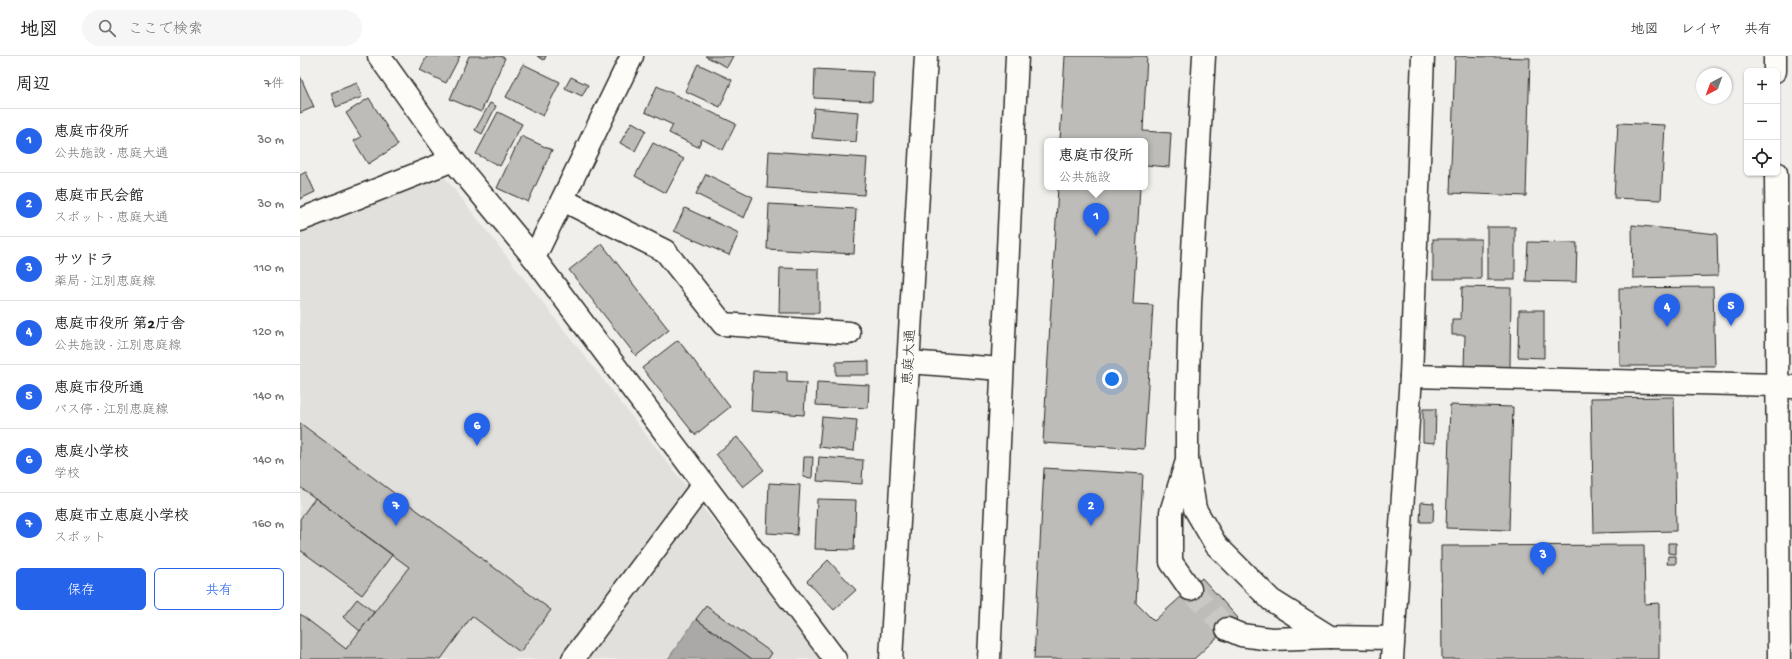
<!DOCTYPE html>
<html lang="ja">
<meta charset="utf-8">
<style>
body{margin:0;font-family:"Gochi Hand","Klee One",sans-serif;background:#f6f6f6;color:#222}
.controls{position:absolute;right:12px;top:12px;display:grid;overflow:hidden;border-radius:6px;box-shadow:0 1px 3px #0004}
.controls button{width:36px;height:36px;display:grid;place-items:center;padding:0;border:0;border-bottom:1px solid #e0e0e0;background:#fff;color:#222;font:20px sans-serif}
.compass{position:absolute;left:1396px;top:12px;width:36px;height:36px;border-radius:50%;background:#fff;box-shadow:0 1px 3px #0004;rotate:221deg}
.you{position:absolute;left:812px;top:323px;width:14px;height:14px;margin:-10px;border:3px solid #fff;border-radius:50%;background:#1a73e8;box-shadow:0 0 0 6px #1a73e833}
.badge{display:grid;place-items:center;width:26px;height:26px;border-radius:50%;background:#2563eb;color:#fff;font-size:13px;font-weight:700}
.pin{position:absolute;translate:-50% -33px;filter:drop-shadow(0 1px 2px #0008)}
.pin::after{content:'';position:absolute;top:21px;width:14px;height:12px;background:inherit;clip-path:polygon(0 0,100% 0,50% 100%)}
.popup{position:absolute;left:744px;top:82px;width:104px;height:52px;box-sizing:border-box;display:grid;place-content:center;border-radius:6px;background:#fff;filter:drop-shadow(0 1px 3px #0005);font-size:13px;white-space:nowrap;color:#767676}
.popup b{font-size:15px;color:#222}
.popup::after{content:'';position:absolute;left:50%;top:100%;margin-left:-8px;border:8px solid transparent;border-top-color:#fff}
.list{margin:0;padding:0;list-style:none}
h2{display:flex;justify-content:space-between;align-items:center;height:52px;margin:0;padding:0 16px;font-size:17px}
h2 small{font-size:13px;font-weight:400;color:#767676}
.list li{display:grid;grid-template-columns:26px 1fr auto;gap:12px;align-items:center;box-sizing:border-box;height:64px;padding:0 16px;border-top:1px solid #e0e0e0}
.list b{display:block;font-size:15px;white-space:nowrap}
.list p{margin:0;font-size:13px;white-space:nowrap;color:#767676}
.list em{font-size:13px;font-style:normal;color:#767676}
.actions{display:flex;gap:8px;padding:12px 16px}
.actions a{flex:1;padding:9px 0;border:1px solid #2563eb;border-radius:6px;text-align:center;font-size:14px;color:#2563eb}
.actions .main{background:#2563eb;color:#fff}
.icon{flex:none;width:22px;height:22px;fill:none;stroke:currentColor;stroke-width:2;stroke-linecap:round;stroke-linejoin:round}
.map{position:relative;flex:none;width:1492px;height:603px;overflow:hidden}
header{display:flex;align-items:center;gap:24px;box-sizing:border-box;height:56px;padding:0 20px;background:#fff;border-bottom:1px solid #e0e0e0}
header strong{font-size:19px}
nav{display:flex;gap:22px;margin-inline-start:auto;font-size:14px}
.search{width:280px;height:36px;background:#f6f6f6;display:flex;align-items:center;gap:10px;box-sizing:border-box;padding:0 14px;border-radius:22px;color:#767676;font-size:15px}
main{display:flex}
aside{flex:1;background:#fff}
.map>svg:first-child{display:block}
.built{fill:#e1e0dc}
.water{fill:#aaa9a7;stroke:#777775}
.building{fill:#bdbcb8;stroke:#2b2b2b}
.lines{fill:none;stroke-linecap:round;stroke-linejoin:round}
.minor-tunnel{stroke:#c9c8c5;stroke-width:22;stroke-dasharray:22 11;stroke-linecap:butt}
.minor-casing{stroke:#2b2b2b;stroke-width:25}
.major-casing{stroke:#2b2b2b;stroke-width:25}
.minor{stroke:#fdfcf7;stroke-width:22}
.major{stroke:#fdfcf7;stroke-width:22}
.labels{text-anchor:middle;stroke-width:4;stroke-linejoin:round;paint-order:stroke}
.street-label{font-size:14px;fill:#2b2b2b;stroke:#fdfcf7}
</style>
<header>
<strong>地図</strong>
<div class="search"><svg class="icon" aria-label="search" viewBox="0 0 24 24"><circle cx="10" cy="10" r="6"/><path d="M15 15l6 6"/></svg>ここで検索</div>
<nav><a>地図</a><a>レイヤ</a><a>共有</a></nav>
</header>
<main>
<aside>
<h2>周辺<small>7件</small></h2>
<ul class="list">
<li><span class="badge">1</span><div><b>恵庭市役所</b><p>公共施設 · 恵庭大通</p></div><em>30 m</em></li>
<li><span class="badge">2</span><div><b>恵庭市民会館</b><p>スポット · 恵庭大通</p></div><em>30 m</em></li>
<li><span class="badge">3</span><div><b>サツドラ</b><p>薬局 · 江別恵庭線</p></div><em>110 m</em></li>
<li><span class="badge">4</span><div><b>恵庭市役所 第2庁舎</b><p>公共施設 · 江別恵庭線</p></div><em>120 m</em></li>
<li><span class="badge">5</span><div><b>恵庭市役所通</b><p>バス停 · 江別恵庭線</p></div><em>140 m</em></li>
<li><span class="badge">6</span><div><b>恵庭小学校</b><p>学校</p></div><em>140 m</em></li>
<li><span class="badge">7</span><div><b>恵庭市立恵庭小学校</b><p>スポット</p></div><em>160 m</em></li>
</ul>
<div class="actions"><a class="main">保存</a><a>共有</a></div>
</aside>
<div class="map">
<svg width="1492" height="603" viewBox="0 0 1492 603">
<rect width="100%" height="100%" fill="#f0efeb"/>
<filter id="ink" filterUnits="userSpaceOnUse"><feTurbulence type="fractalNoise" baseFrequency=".025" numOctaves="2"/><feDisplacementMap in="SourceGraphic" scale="8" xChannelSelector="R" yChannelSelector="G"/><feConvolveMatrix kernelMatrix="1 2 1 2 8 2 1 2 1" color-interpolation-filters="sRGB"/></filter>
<g filter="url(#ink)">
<path class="built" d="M 144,120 L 521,603 L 0,603 L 0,178 Z"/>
<path class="water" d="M 396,563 L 452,603 L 368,603 Z"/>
<g class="building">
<path d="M 127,0 L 160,0 L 146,27 L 120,14 Z"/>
<path d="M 169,0 L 200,0 L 205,2 L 181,56 L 150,43 Z"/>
<path d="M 237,0 L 246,0 L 244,4 Z"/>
<path d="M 405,0 L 433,0 L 427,11 Z"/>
<path d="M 765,0 L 847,0 L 843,75 L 871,77 L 869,111 L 845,109 L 845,85 L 760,85 Z"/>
<path d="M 1155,0 L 1230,2 L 1226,140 L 1150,137 Z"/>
<path d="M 223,8 L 260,26 L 243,60 L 206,41 Z"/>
<path d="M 398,8 L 432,24 L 420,51 L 385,35 Z"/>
<path d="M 515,13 L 573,16 L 572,45 L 514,42 Z"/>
<path d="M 0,20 L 14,51 L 0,57 Z"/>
<path d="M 271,21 L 288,29 L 282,40 L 265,32 Z"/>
<path d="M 57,27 L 62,41 L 36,51 L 31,37 Z"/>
<path d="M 357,30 L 436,68 L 423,94 L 402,83 L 398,91 L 369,77 L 373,69 L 345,56 Z"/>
<path d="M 69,42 L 98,89 L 68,108 L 54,85 L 61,81 L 46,57 Z"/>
<path d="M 190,47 L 196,50 L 182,78 L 175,74 Z"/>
<path d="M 514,52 L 559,56 L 556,86 L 512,82 Z"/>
<path d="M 198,56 L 222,68 L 200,110 L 176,98 Z"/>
<path d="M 332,66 L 346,74 L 335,95 L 320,87 Z"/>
<path d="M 1318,67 L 1365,69 L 1361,144 L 1314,142 Z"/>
<path d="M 221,80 L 252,94 L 228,146 L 197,132 Z"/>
<path d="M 353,87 L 384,103 L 366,137 L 335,120 Z"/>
<path d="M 469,95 L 567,102 L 564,139 L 467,132 Z"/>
<path d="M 6,116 L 15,136 L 0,143 L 0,119 Z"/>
<path d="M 406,118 L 453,141 L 444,162 L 396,138 Z"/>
<path d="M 758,131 L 840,131 L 833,248 L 853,249 L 844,393 L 743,387 Z"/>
<path d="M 469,148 L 556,153 L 554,198 L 467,193 Z"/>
<path d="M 385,152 L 439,177 L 429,199 L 374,175 Z"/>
<path d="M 1332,169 L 1417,178 L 1418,220 L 1333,222 Z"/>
<rect x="1187" y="171" width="28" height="53"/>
<rect x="1133" y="183" width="48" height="40"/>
<path d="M 1228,186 L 1277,187 L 1276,226 L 1226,225 Z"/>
<path d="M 302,188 L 369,274 L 336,300 L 269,214 Z"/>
<path d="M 480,212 L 519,213 L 519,257 L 479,257 Z"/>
<path d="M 1162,231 L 1211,232 L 1210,312 L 1164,311 L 1165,279 L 1152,279 L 1152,263 L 1161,263 Z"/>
<path d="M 1413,231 L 1415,310 L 1320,310 L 1319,232 Z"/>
<path d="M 1219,254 L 1244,254 L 1244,302 L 1218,301 Z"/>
<path d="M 378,284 L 430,351 L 395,379 L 342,312 Z"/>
<path d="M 569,305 L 569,319 L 536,319 L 536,306 Z"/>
<path d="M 453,315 L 487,316 L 487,326 L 506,327 L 504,359 L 451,355 Z"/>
<path d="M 517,326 L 569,329 L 568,352 L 516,349 Z"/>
<path d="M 1374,341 L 1376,475 L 1294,477 L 1291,342 Z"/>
<path d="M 1150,349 L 1213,351 L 1209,474 L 1146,472 Z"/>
<path d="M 1123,353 L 1136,353 L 1135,387 L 1123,386 Z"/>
<path d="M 522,361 L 557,364 L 554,395 L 519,391 Z"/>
<path d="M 0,367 L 251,554 L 220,596 L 172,560 L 141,603 L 0,603 L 0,558 L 46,593 L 109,511 L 0,431 Z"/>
<path d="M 437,381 L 464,414 L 443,431 L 416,398 Z"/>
<path d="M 504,401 L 513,401 L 512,422 L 503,421 Z"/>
<path d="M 519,401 L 563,404 L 562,428 L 517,425 Z"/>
<path d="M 744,412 L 843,418 L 836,547 L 854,565 L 902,522 L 938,562 L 894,603 L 734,603 Z"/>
<path d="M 469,427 L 500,429 L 497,479 L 467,477 Z"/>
<path d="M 15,442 L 92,499 L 62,539 L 0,494 L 0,463 Z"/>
<path d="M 517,443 L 556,444 L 554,494 L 515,493 Z"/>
<path d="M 1121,446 L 1134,447 L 1133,466 L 1120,466 Z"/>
<path d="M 1368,487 L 1376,487 L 1376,498 L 1368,497 Z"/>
<path d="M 1344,489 L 1345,548 L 1359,547 L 1359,603 L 1142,603 L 1141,490 Z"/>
<path d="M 1368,500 L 1376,500 L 1376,508 L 1367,508 Z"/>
<path d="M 528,504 L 556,534 L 534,554 L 507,525 Z"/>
<path d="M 57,543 L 74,556 L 60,575 L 43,561 Z"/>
<path d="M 406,550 L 472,597 L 468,603 L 452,603 L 396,563 Z"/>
</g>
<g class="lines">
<path class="minor-tunnel" d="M 890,533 L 927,573"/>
<defs>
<g id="minor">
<path d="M 79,0 L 153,104 L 234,202 L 535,603"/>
<path d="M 904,0 L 890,248 L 887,360 L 887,403 L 895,453 L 916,489 L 971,544 L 1030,581 L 1092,582"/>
<path d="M 263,144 L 365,195 L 423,268 L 549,277"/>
<path d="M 0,164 L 153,104"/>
<path d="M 234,202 L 332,0"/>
<path d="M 608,306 L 702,313"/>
<path d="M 1111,320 L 1478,329 L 1492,331"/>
<path d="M 886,408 L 871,456 L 871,506 L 890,533"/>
<path d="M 927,573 L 941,579 L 971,583 L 1030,581"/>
<path d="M 273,603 L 403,429"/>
<path d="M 591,603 L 626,0"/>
<path d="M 689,603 L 717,0"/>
<path d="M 1092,603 L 1111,320 L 1123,0"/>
</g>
<g id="major">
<path d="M 1475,0 L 1475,15"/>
<path d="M 1476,117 L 1479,603"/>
</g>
</defs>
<use href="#minor" class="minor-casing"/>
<use href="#major" class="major-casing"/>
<use href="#minor" class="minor"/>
<use href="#major" class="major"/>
</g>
</g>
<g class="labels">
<g class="street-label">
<text transform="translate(608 301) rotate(-87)" y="5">恵庭大通</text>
</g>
</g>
</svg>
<div class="controls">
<button>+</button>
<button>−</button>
<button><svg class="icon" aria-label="locate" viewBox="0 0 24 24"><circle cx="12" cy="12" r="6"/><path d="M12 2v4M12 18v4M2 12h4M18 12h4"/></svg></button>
</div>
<svg class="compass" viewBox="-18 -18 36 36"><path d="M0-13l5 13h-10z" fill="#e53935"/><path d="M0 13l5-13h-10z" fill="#767676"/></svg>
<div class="you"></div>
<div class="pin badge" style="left:796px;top:180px">1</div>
<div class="popup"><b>恵庭市役所</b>公共施設</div>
<div class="pin badge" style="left:791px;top:470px">2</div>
<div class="pin badge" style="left:1243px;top:519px">3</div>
<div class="pin badge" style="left:1367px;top:271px">4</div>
<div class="pin badge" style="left:1431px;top:270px">5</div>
<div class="pin badge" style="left:177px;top:390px">6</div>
<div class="pin badge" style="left:96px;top:470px">7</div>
</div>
</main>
